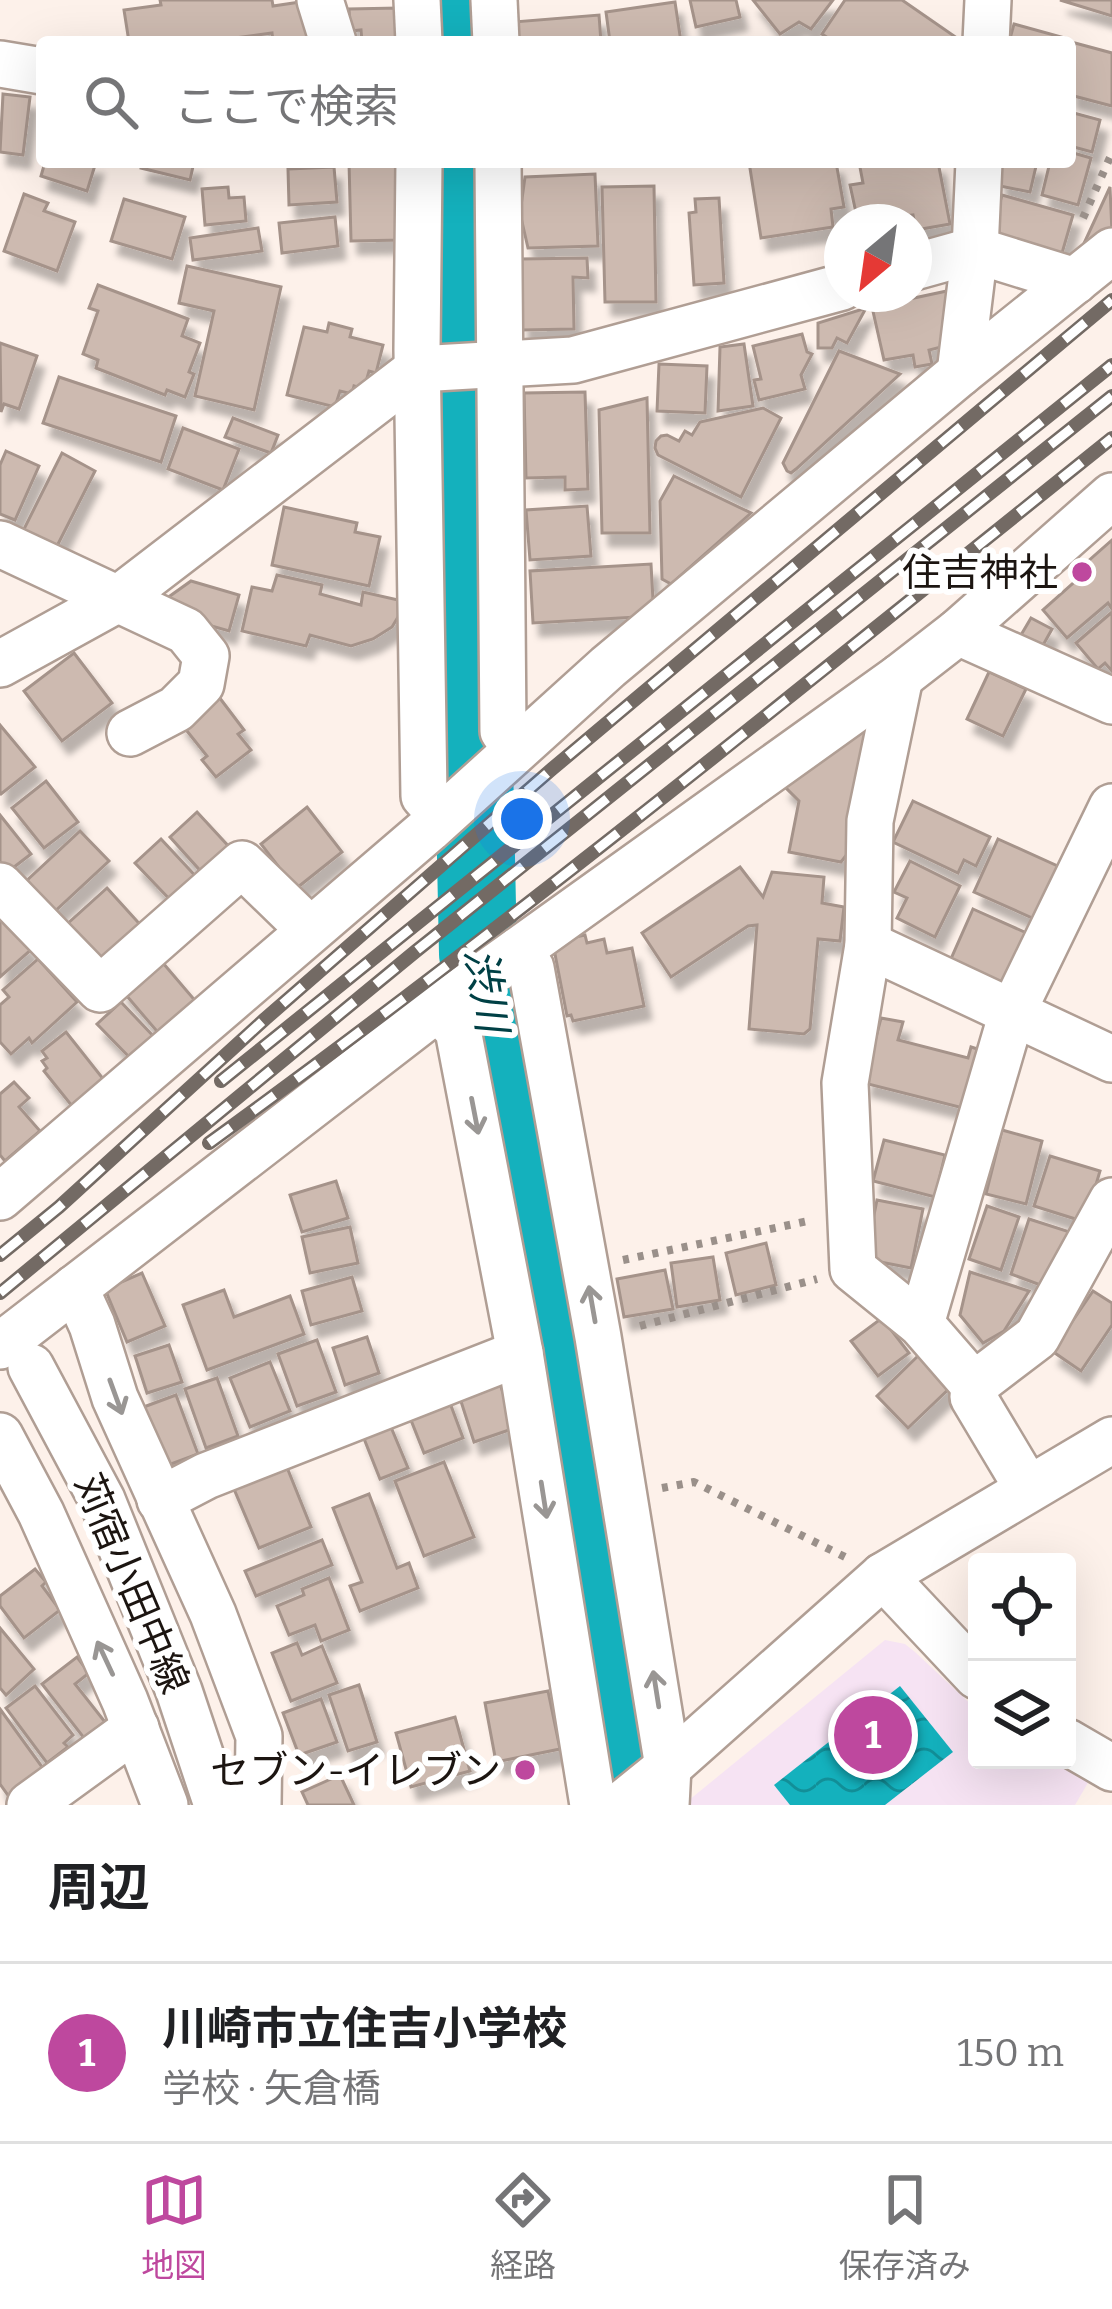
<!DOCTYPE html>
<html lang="ja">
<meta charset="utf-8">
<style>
body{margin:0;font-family:Bitter,"Noto Sans JP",serif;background:#f2f2f2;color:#202124}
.controls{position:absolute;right:36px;bottom:36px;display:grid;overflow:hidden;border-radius:12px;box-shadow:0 12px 48px #0002}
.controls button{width:108px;height:108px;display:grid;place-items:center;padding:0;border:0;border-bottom:3px solid #e0e0e0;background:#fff;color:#202124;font:60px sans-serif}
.compass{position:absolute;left:824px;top:204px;width:108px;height:108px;border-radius:50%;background:#fff;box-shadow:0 12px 48px #0002;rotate:209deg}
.you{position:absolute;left:522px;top:819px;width:42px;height:42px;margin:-30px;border:9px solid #fff;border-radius:50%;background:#1a73e8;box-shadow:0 0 0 18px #1a73e833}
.badge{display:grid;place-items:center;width:78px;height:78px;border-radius:50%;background:#be489e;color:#fff;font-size:39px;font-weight:700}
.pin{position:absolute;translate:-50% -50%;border:6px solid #fff;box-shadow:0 3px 12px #0006}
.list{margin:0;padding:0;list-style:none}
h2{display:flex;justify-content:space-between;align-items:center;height:156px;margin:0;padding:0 48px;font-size:51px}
h2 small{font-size:39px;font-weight:400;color:#757577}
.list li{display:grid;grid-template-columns:78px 1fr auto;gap:36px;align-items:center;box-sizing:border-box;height:180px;padding:0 48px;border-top:3px solid #e0e0e0}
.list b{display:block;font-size:45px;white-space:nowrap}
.list p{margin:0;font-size:39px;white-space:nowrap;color:#757577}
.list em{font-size:39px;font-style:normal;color:#757577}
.icon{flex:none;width:66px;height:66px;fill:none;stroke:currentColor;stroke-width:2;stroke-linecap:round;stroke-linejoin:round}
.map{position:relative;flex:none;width:1112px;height:1805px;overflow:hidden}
.search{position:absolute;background:#fff;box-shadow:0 12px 48px #0002;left:36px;right:36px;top:36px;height:132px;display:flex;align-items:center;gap:30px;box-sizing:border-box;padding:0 42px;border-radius:12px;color:#757577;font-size:45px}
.sheet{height:336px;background:#fff}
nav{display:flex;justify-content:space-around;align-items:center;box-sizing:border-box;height:168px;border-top:3px solid #e0e0e0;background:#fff;font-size:33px;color:#757577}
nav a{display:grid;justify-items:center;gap:6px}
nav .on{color:#be489e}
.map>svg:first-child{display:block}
.education{fill:#f6e3f3}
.water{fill:url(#water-waves)}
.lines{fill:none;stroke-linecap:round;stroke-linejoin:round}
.river{stroke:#14b1bd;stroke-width:78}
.building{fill:#cdbab0;stroke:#a5938a;stroke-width:3;filter:url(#shadow)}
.minor-casing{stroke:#b09e94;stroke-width:50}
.path{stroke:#9a908a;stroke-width:8;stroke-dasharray:6 9;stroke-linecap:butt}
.minor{stroke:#fff;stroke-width:45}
.rail-casing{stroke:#736a64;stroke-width:14}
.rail{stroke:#fff;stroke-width:9;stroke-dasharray:27;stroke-linecap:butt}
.oneway{stroke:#999694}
.poi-dot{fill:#be489e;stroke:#fff;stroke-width:4.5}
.labels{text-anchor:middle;stroke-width:12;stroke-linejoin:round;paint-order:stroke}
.poi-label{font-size:39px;fill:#1c1511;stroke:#fff;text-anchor:end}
.street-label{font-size:39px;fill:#1c1511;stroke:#fff}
.water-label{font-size:42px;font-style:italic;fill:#004045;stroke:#fff}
</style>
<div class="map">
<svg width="1112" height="1805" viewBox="0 0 1112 1805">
<defs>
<pattern id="water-waves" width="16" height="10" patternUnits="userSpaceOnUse" patternTransform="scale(3)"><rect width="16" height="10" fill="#14b1bd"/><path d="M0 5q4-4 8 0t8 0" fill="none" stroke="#128f98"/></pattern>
<filter id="shadow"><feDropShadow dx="7" dy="13" stdDeviation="3" flood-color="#0004"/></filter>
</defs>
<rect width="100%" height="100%" fill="#fdf1ea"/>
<path class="education" d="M 885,1640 L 905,1644 L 915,1652 L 977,1710 L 977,1760 L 1054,1760 L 1089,1781 L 1075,1805 L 683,1805 Z"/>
<path class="water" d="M 900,1686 L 953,1752 L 885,1805 L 790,1805 L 774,1785 Z"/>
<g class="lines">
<g class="river">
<path d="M 452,0 L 454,42"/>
<path d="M 458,162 L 469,520 L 478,954 L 637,1766 L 638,1805"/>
</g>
</g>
<g class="building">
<path d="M 160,0 L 272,0 L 273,6 L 307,1 L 312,42 L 273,42 L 272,33 L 205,42 L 129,42 L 124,10 L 161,5 Z"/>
<path d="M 690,0 L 736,0 L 740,17 L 696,27 Z"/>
<path d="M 753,0 L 833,0 L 811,29 L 799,22 L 780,34 Z"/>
<path d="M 845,0 L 902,0 L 957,38 L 954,42 L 834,42 L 822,34 Z"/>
<path d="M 1060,0 L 1112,0 L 1112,16 Z"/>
<path d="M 675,2 L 681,42 L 610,42 L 606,12 Z"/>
<path d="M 398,8 L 399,42 L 362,42 L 361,30 L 350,31 L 349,9 Z"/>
<path d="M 599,15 L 601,42 L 515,42 L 513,22 Z"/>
<path d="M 1014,24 L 1065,38 L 1064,42 L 1009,42 Z"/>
<path d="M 1075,43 L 1112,53 L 1112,106 L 1070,95 L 1070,63 Z"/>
<path d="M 3,94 L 30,97 L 23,155 L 0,152 Z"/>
<path d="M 1070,112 L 1100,120 L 1092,152 L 1070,146 Z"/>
<path d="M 1070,152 L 1091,158 L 1078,205 L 1042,195 L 1050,162 L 1070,162 Z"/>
<path d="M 45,162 L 96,162 L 87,191 L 41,176 Z"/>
<path d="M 142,162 L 194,162 L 190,180 L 141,168 Z"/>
<path d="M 349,162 L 401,162 L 403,240 L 351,241 Z"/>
<path d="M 749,162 L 836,162 L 844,207 L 831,209 L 833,227 L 761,238 Z"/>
<path d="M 859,162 L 938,162 L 950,224 L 916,230 L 913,215 L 858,222 L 850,185 L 863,183 Z"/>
<path d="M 998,162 L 1037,162 L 1030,192 L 1000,186 Z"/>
<path d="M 334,167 L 337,202 L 289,205 L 288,169 Z"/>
<path d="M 595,174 L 598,246 L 528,248 L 520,213 L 525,177 Z"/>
<path d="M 654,186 L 656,302 L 605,302 L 602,187 Z"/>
<path d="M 228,187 L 229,198 L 244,197 L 246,221 L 205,225 L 202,189 Z"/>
<path d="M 1110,187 L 1112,233 L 1080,252 Z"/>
<path d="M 24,194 L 48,203 L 44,211 L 75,222 L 57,271 L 4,251 Z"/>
<path d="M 1002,195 L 1073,215 L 1060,260 L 989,240 Z"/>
<path d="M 719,198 L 724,283 L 694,285 L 689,213 L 696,212 L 695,199 Z"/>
<path d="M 124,199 L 185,217 L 172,259 L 111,241 Z"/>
<path d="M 335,217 L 338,246 L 282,253 L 279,223 Z"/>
<path d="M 258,228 L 262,251 L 193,260 L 190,238 Z"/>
<path d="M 587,258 L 588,278 L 573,277 L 574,329 L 522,330 L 520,259 Z"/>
<path d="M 187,266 L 281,287 L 254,410 L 195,396 L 214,311 L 179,303 Z"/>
<path d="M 98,285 L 188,319 L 182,336 L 200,343 L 189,372 L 194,374 L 185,397 L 167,390 L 165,395 L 96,368 L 98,360 L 83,354 L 98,311 L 89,308 Z"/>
<path d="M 961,288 L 953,344 L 929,350 L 932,364 L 915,367 L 913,355 L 884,360 L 872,307 Z"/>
<path d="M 866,308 L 847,343 L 837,338 L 832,348 L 818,348 L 818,323 Z"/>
<path d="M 329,323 L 352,329 L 350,337 L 383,345 L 376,373 L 369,371 L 364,389 L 354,386 L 352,394 L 340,391 L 335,407 L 287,395 L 304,327 L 327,332 Z"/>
<path d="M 802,334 L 807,352 L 812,354 L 801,375 L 805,389 L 759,400 L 754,380 L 761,379 L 753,346 Z"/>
<path d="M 0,343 L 37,356 L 19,409 L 4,404 L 1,412 Z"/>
<path d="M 744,344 L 753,406 L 718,411 L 720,347 Z"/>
<path d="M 839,351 L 900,374 L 796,469 L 791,473 L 787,471 L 783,463 Z"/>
<path d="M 659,364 L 707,366 L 705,413 L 657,411 Z"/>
<path d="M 59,377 L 176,416 L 161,462 L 43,423 Z"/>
<path d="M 585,392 L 588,489 L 565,490 L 565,477 L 526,478 L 524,393 Z"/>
<path d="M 647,398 L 650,533 L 602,533 L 599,410 Z"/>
<path d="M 763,408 L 781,418 L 741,497 L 658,455 L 655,448 L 656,441 L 661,436 L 667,435 L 679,441 L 685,431 L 692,435 L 700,422 Z"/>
<path d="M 233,418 L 278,435 L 271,453 L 225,437 Z"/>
<path d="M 183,428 L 239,449 L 223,490 L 168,469 Z"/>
<path d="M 6,451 L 39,466 L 15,520 L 0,514 L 0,465 Z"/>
<path d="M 62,453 L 95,471 L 56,548 L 23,531 Z"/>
<path d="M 674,476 L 751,513 L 671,584 L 662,579 L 660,501 Z"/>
<path d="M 587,506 L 591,556 L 530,560 L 526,510 Z"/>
<path d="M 284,507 L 357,523 L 355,532 L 380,537 L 369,586 L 272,565 Z"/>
<path d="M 1112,540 L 1112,609 L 1108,603 L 1067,638 L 1043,610 L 1081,576 L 1077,571 Z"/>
<path d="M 651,564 L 653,600 L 637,617 L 533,623 L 530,571 Z"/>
<path d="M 277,575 L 322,585 L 320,594 L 361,605 L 363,592 L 407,602 L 392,627 L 373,639 L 351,646 L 310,635 L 306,646 L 242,631 L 252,587 L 272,591 Z"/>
<path d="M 191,581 L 239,595 L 229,631 L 180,617 L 163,601 Z"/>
<path d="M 1111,613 L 1112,615 L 1112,671 L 1105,663 L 1098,669 L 1076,643 Z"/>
<path d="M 1031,618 L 1052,629 L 1042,647 L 1021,635 Z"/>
<path d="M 74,653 L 112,703 L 62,741 L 24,691 Z"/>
<path d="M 989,672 L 1026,689 L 1003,736 L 967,719 Z"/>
<path d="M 216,693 L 244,730 L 238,734 L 251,750 L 216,777 L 202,760 L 207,756 L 179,721 Z"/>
<path d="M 0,725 L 35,767 L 1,794 L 0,793 Z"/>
<path d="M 854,728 L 868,731 L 848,853 L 841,862 L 789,852 L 799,801 L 783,785 Z"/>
<path d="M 46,781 L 78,822 L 44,848 L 12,808 Z"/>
<path d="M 913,801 L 990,837 L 976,866 L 964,860 L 958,873 L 893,842 Z"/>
<path d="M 307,807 L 342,852 L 293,891 L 269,873 L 278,866 L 261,844 Z"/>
<path d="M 197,812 L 233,851 L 206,877 L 170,837 Z"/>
<path d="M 0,815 L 31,854 L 5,874 L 0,867 Z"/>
<path d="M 80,831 L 109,861 L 52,914 L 23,884 Z"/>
<path d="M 161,839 L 202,883 L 177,907 L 135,863 Z"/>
<path d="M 998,839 L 1062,868 L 1039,921 L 974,892 Z"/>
<path d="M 910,861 L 960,886 L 935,937 L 897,918 L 907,898 L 894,892 Z"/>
<path d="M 740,867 L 763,897 L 772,872 L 824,877 L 822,903 L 844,907 L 840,941 L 818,939 L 810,1029 L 804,1034 L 749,1029 L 757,925 L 748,926 L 671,977 L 642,933 Z"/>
<path d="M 107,888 L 146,931 L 102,965 L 66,925 Z"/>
<path d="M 973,909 L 1031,935 L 1008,987 L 950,961 Z"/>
<path d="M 0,914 L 32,949 L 0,977 Z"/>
<path d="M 585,935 L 587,943 L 604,939 L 607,953 L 632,948 L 644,1006 L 573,1021 L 571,1015 L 567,1016 L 554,949 L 566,939 Z"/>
<path d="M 157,956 L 198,1004 L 161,1036 L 120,988 Z"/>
<path d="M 38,959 L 77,1002 L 32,1043 L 29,1038 L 11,1054 L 0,1042 L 0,1005 L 9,997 L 3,990 Z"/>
<path d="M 121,1002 L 156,1039 L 133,1061 L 97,1024 Z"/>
<path d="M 881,1018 L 903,1022 L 898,1040 L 968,1058 L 971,1047 L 981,1050 L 967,1109 L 864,1083 Z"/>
<path d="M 66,1032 L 108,1085 L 76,1111 L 44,1071 L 47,1068 L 42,1061 L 47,1058 L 42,1051 Z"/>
<path d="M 14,1082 L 29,1098 L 19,1107 L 40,1131 L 5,1161 L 0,1155 L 0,1094 Z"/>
<path d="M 1002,1130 L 1042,1141 L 1026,1204 L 986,1194 Z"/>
<path d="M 884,1140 L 945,1155 L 935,1197 L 873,1181 Z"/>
<path d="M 1050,1156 L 1100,1171 L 1085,1222 L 1034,1206 Z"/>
<path d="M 336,1181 L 348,1218 L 302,1232 L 290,1195 Z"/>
<path d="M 877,1200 L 923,1209 L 911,1268 L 865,1259 Z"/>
<path d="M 987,1206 L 1019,1217 L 1001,1270 L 969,1259 Z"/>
<path d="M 1029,1219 L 1073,1233 L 1043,1286 L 1011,1274 Z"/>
<path d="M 350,1227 L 358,1263 L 310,1273 L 302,1237 Z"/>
<path d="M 766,1243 L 776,1285 L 736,1295 L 726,1253 Z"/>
<path d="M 713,1257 L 720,1300 L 677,1307 L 671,1263 Z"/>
<path d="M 665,1270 L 673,1309 L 624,1317 L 617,1279 Z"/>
<path d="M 970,1272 L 1029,1291 L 1004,1331 L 983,1343 L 960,1315 Z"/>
<path d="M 142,1273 L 165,1326 L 127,1342 L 105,1289 Z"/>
<path d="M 352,1277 L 362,1311 L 311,1325 L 302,1291 Z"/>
<path d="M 224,1290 L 234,1317 L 290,1296 L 304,1334 L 207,1370 L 183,1305 Z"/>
<path d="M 1093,1291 L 1112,1303 L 1112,1325 L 1081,1371 L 1052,1351 Z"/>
<path d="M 882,1318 L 909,1353 L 878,1376 L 851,1341 Z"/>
<path d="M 367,1337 L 379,1373 L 345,1385 L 333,1348 Z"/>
<path d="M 317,1340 L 336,1392 L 297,1406 L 278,1354 Z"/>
<path d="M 169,1345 L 182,1382 L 147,1393 L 135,1356 Z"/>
<path d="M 923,1351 L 955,1383 L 908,1428 L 877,1396 Z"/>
<path d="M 270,1362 L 290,1411 L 250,1427 L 230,1378 Z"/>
<path d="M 217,1378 L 238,1436 L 206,1448 L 185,1389 Z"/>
<path d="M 498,1378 L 515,1428 L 474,1442 L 458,1392 Z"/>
<path d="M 176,1395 L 198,1454 L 163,1467 L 141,1408 Z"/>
<path d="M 447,1395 L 463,1438 L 424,1453 L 407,1410 Z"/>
<path d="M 388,1420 L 408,1468 L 380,1479 L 361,1431 Z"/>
<path d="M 284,1460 L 311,1527 L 259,1548 L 231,1482 Z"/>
<path d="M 444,1462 L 474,1537 L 424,1556 L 395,1481 Z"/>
<path d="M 369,1494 L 397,1568 L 409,1563 L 418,1588 L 360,1611 L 350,1586 L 362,1582 L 333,1508 Z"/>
<path d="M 322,1540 L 332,1565 L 256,1596 L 245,1571 Z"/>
<path d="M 35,1569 L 46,1582 L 42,1586 L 60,1610 L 24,1638 L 0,1606 L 0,1596 Z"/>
<path d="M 329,1578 L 349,1630 L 321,1641 L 315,1625 L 289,1635 L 277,1606 L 304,1595 L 302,1589 Z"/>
<path d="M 0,1628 L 34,1669 L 6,1695 L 0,1688 Z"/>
<path d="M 297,1643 L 302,1655 L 322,1646 L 337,1683 L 291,1701 L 272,1653 Z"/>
<path d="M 77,1657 L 89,1673 L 75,1684 L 105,1722 L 84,1738 L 42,1684 Z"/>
<path d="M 359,1685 L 377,1742 L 348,1751 L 329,1695 Z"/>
<path d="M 35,1686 L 73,1735 L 64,1743 L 68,1747 L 47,1763 L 6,1708 Z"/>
<path d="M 548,1691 L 560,1749 L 496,1762 L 485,1703 Z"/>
<path d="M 321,1699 L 337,1742 L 299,1755 L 283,1713 Z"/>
<path d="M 0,1709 L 45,1771 L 10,1798 L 0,1784 Z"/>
<path d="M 455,1717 L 470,1771 L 411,1787 L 396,1733 Z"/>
<path d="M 340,1775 L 354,1805 L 308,1805 L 302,1792 Z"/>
</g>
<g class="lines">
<defs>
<g id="minor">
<path d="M 320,0 L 333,42"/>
<path d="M 417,0 L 419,42"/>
<path d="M 494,0 L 496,42"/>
<path d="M 986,42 L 988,0"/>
<path d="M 0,64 L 42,71"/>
<path d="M 419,162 L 417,350 L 424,796 L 442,816"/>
<path d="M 498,162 L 503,731 L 516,749"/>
<path d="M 914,267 L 975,250 L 1075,281"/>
<path d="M 960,373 L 975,250 L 979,162"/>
<path d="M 0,544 L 186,631 L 206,656 L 201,684 L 176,709 L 130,733"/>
<path d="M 958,632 L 1112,701"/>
<path d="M 0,664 L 118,599 L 418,369 L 573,360 L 842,287"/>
<path d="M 900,677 L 870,821 L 868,945 L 845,1083 L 853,1269 L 921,1324 L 974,1385 L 1037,1337 L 1112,1201"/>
<path d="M 0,886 L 100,989 L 242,864 L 309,929"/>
<path d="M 868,945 L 1112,1059"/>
<path d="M 518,951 L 531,968 L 598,1337 L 668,1767 L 666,1805"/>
<path d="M 438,1008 L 458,1030 L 520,1353 L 593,1805"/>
<path d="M 0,1197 L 429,829 L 608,667 L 960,373 L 1112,251"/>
<path d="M 75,1288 L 92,1325 L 115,1398 L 213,1614 L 259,1736 L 258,1805"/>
<path d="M 921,1324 L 1012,1013 L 1112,807"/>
<path d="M 0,1346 L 438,1008 L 900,677 L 958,632 L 1112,496"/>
<path d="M 31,1367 L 102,1500 L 179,1691 L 217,1805"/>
<path d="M 974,1385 L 973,1397 L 1028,1489"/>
<path d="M 0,1436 L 41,1513 L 125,1701 L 165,1805"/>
<path d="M 160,1500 L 206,1476 L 520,1353"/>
<path d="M 883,1576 L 977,1676"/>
<path d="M 1067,1742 L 1112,1768"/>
<path d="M 30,1805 L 136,1728"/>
<path d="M 621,1805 L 668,1767 L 883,1576 L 1112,1440"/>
</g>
</defs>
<use href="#minor" class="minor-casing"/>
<g class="path">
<path d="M 1083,218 L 1112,153"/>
<path d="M 623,1260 L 808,1221"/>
<path d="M 640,1326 L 817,1279"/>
<path d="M 662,1488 L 694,1482 L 845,1557"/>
</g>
<use href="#minor" class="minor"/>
<defs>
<g id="rail">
<path d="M 221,1081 L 1112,365"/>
<path d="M 209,1143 C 518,919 814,677 1112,438"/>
<path d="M 0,1255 L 59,1207 L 265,1019 L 552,769 L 1112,300"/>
<path d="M 0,1293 L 416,951 L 1112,396"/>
</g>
</defs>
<use href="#rail" class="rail-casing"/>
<use href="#rail" class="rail"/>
</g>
<defs><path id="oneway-shaft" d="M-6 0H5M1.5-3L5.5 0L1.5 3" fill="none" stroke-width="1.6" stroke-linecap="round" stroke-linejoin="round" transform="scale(3)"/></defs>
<g class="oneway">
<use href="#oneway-shaft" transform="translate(475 1116) rotate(79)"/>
<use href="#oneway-shaft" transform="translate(592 1304) rotate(-100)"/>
<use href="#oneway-shaft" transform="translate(116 1397) rotate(70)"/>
<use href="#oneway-shaft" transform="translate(544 1500) rotate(81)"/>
<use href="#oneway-shaft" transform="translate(105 1658) rotate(-115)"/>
<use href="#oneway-shaft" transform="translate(656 1689) rotate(-99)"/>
</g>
<g class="poi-dot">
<circle cx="1082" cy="572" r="12"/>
<circle cx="525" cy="1770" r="12"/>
</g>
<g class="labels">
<g class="poi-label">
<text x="1058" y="586">住吉神社</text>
<text x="501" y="1784">セブン-イレブン</text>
</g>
<g class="street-label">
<text transform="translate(132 1583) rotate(67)" y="14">苅宿小田中線</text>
</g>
<g class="water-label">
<text transform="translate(487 990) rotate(81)" y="15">渋川</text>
</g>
</g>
</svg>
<div class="controls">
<button><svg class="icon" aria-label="locate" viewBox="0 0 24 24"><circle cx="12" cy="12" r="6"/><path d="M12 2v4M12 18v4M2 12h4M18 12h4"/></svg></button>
<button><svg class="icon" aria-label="layers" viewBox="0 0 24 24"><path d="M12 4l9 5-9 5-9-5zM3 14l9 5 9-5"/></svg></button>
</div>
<svg class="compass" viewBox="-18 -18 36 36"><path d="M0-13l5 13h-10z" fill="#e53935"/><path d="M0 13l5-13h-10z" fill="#757577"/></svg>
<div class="you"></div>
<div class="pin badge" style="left:873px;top:1735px">1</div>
<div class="search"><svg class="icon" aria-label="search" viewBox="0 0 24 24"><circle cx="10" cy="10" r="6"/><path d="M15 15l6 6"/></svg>ここで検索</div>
</div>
<section class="sheet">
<h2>周辺<small></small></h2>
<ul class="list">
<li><span class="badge">1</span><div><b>川崎市立住吉小学校</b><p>学校 · 矢倉橋</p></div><em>150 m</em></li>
</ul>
</section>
<nav>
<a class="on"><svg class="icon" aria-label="map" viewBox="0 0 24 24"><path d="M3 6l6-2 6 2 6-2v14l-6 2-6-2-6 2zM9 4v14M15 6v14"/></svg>地図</a>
<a><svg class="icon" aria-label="directions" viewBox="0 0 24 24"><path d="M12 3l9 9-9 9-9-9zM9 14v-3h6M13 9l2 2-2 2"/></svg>経路</a>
<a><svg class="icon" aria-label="saved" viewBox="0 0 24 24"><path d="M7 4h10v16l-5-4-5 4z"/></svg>保存済み</a>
</nav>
